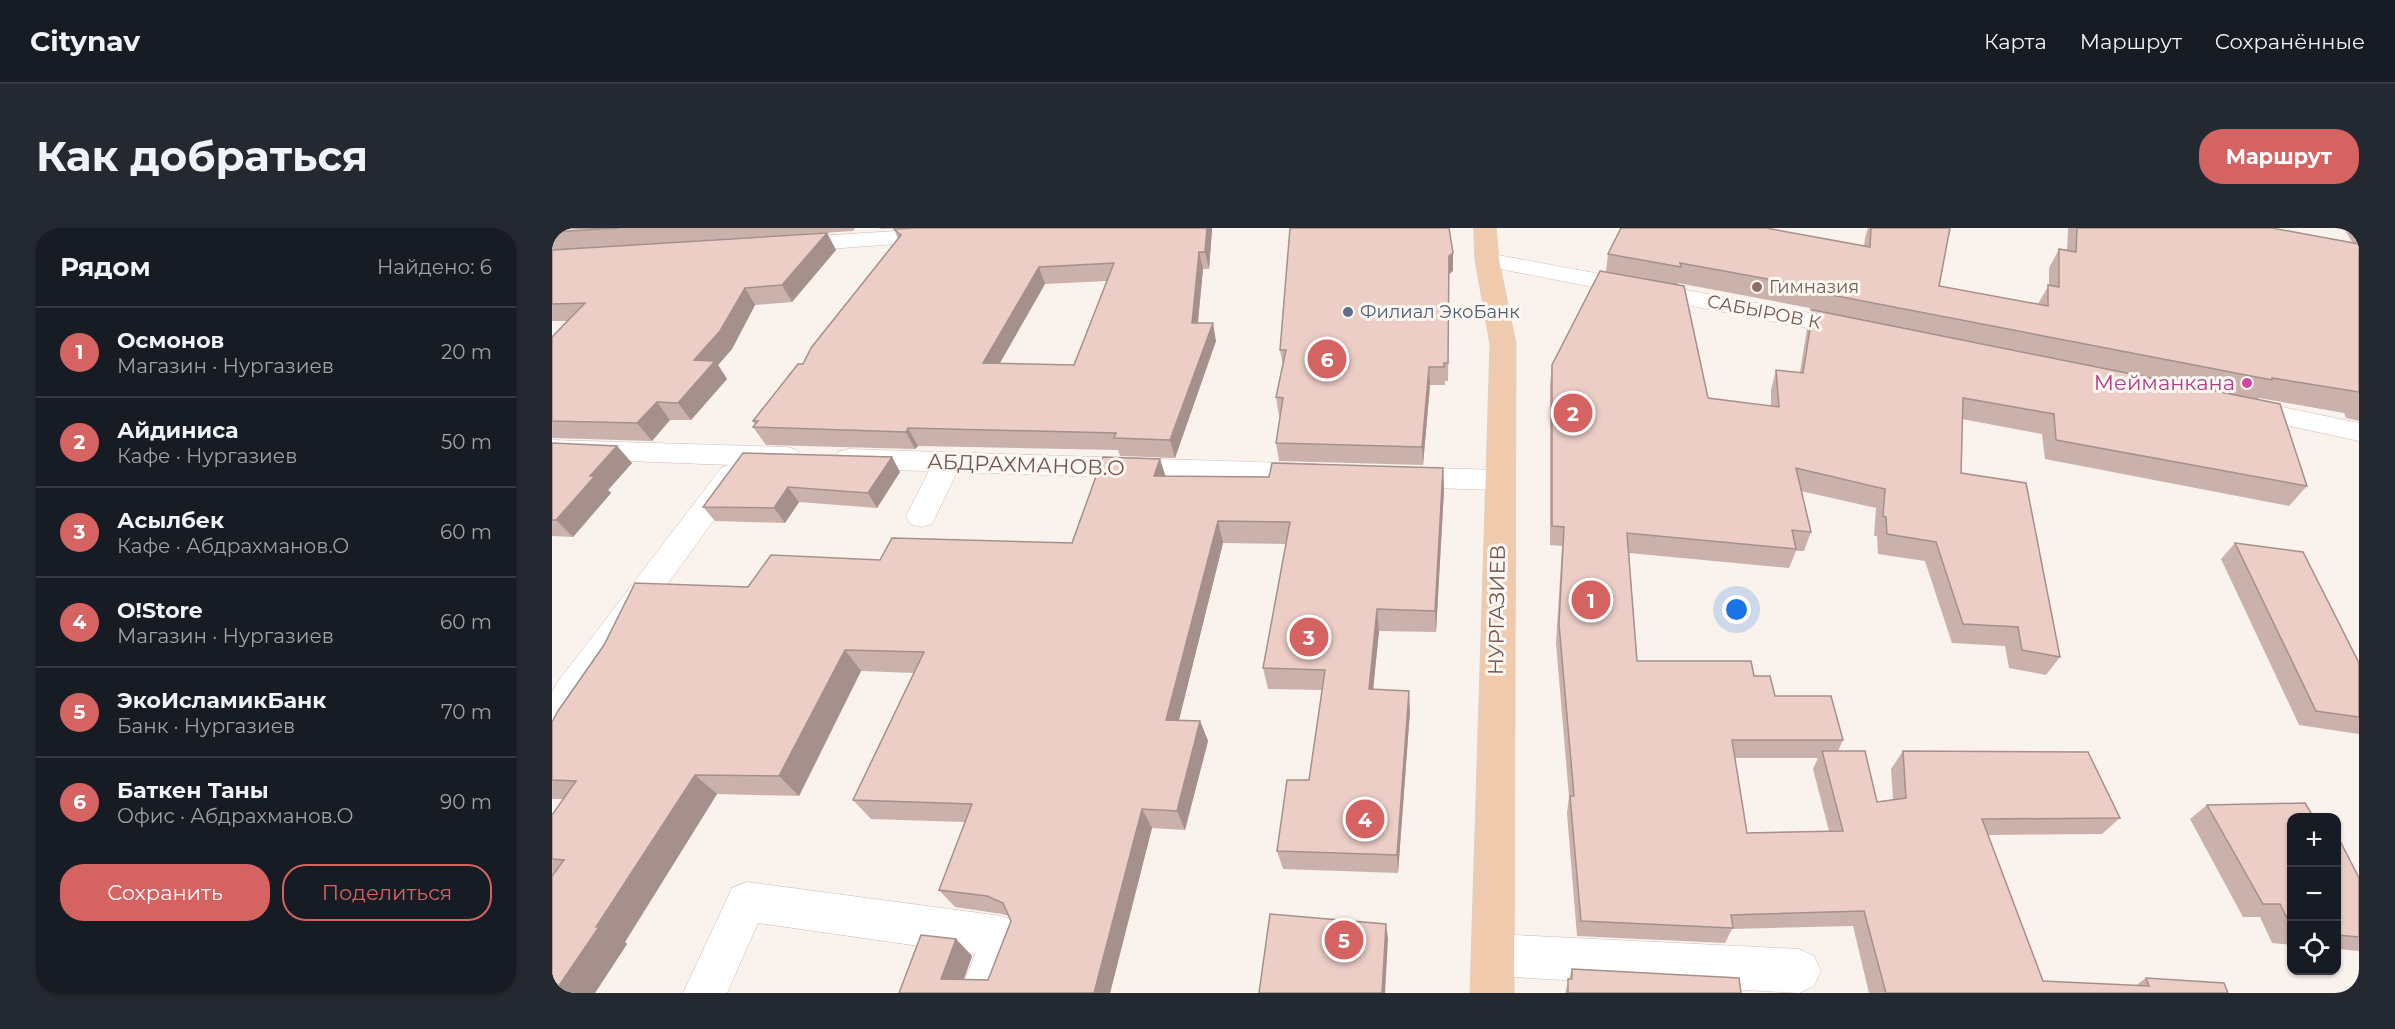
<!DOCTYPE html>
<html lang="ru">
<meta charset="utf-8">
<style>
body{margin:0;font-family:Montserrat,sans-serif;background:#242831;color:#f1f3f6}
.controls{position:absolute;right:18px;bottom:18px;display:grid;overflow:hidden;border-radius:12px;box-shadow:0 2px 4px #0004}
.controls button{width:54px;height:54px;display:grid;place-items:center;padding:0;border:0;border-bottom:2px solid #363941;background:#171b24;color:#f1f3f6;font:30px sans-serif}
.you{position:absolute;left:1185px;top:382px;width:21px;height:21px;margin:-15px;border:4px solid #fff;border-radius:50%;background:#1a73e8;box-shadow:0 0 0 9px #1a73e833}
.badge{display:grid;place-items:center;width:39px;height:39px;border-radius:50%;background:#d46361;color:#fff;font-size:20px;font-weight:700}
.pin{position:absolute;translate:-50% -50%;border:3px solid #fff;box-shadow:0 2px 6px #0006}
.list{margin:0;padding:0;list-style:none}
h2{display:flex;justify-content:space-between;align-items:center;height:78px;margin:0;padding:0 24px;font-size:26px}
h2 small{font-size:20px;font-weight:400;color:#9ea1a6}
.list li{display:grid;grid-template-columns:39px 1fr auto;gap:18px;align-items:center;box-sizing:border-box;height:90px;padding:0 24px;border-top:2px solid #363941}
.list b{display:block;font-size:22px;white-space:nowrap}
.list p{margin:0;font-size:20px;white-space:nowrap;color:#9ea1a6}
.list em{font-size:20px;font-style:normal;color:#9ea1a6}
.actions{display:flex;gap:12px;padding:18px 24px}
.actions a{flex:1;padding:14px 0;border:2px solid #d46361;border-radius:24px;text-align:center;font-size:21px;color:#d46361}
.actions .main{background:#d46361;color:#fff}
.icon{flex:none;width:33px;height:33px;fill:none;stroke:currentColor;stroke-width:2;stroke-linecap:round;stroke-linejoin:round}
.map{position:relative;flex:none;width:1807px;height:765px;overflow:hidden;border-radius:24px}
header{display:flex;align-items:center;gap:36px;box-sizing:border-box;height:84px;padding:0 30px;background:#171b24;border-bottom:2px solid #363941}
header strong{font-size:28px}
nav{display:flex;gap:33px;margin-inline-start:auto;font-size:21px}
.intro{display:flex;align-items:center;justify-content:space-between;box-sizing:border-box;height:144px;padding:0 36px}
h1{margin:0;font-size:42px}
.button{padding:15px 27px;border-radius:24px;background:#d46361;color:#fff;font-size:21px;font-weight:700}
main{display:flex;gap:36px;padding:0 36px}
aside{flex:1;background:#171b24;border-radius:24px;box-shadow:0 2px 4px #0004}
.map>svg:first-child{display:block}
.lines{fill:none;stroke-linecap:round;stroke-linejoin:round}
.minor-casing{stroke:#cebbb5;stroke-width:1}
.major-casing{stroke:#d8d0ce;stroke-width:1}
.minor{fill:#fff;fill-rule:evenodd}
.major{fill:#f0caad;fill-rule:evenodd}
.wall{fill:#cbb1ab;fill-rule:evenodd}
.shaded-wall{fill:#a5908b}
.building{fill:#eccec7;stroke:#a5908b;stroke-width:1.5;fill-rule:evenodd}
.education-dot{fill:#8d6e63;stroke:#fdf7f2;stroke-width:2}
.service-dot{fill:#5c6f8a;stroke:#fdf7f2;stroke-width:2}
.hotel-dot{fill:#d1479c;stroke:#fdf7f2;stroke-width:2}
.labels{text-anchor:middle;stroke-width:6;stroke-linejoin:round;paint-order:stroke}
.far-education-label{font-size:18px;fill:#785e54;stroke:#fdf7f2;text-anchor:start}
.far-service-label{font-size:18px;fill:#4e5e75;stroke:#fdf7f2;text-anchor:start}
.far-street-label{font-size:18px;fill:#735651;stroke:#fdf7f2}
.hotel-label{font-size:21px;fill:#b23c85;stroke:#fdf7f2;text-anchor:end}
.street-label{font-size:21px;fill:#735651;stroke:#fdf7f2}
</style>
<header>
<strong>Citynav</strong>
<nav><a>Карта</a><a>Маршрут</a><a>Сохранённые</a></nav>
</header>
<div class="intro"><h1>Как добраться</h1><a class="button">Маршрут</a></div>
<main>
<aside>
<h2>Рядом<small>Найдено: 6</small></h2>
<ul class="list">
<li><span class="badge">1</span><div><b>Осмонов</b><p>Магазин · Нургазиев</p></div><em>20 m</em></li>
<li><span class="badge">2</span><div><b>Айдиниса</b><p>Кафе · Нургазиев</p></div><em>50 m</em></li>
<li><span class="badge">3</span><div><b>Асылбек</b><p>Кафе · Абдрахманов.О</p></div><em>60 m</em></li>
<li><span class="badge">4</span><div><b>O!Store</b><p>Магазин · Нургазиев</p></div><em>60 m</em></li>
<li><span class="badge">5</span><div><b>ЭкоИсламикБанк</b><p>Банк · Нургазиев</p></div><em>70 m</em></li>
<li><span class="badge">6</span><div><b>Баткен Таны</b><p>Офис · Абдрахманов.О</p></div><em>90 m</em></li>
</ul>
<div class="actions"><a class="main">Сохранить</a><a>Поделиться</a></div>
</aside>
<div class="map">
<svg width="1807" height="765" viewBox="0 0 1807 765">
<rect width="100%" height="100%" fill="#faf2ec"/>
<g class="lines">
<defs>
<g id="minor">
<path d="M 392,0 L 400,2 L 403,7 L 400,12 L 234,24 L 226,22 L 223,17 L 226,12 L 234,10 Z"/>
<path d="M 935,25 L 1301,93 L 1310,96 L 1314,101 L 1310,106 L 1301,109 L 927,37 L 923,32 L 927,27 Z"/>
<path d="M 1687,170 L 1807,195 L 1807,213 L 1677,185 L 1673,179 L 1677,173 Z"/>
<path d="M 0,212 L 235,219 L 245,222 L 249,229 L 245,236 L 235,239 L 182,237 L 190,239 L 195,246 L 34,469 L 28,506 L 13,534 L 0,539 L 0,464 L 5,455 L 170,239 L 178,237 L 0,230 Z"/>
<path d="M 296,221 L 763,236 L 773,239 L 778,246 L 773,253 L 763,256 L 405,244 L 380,296 L 369,299 L 358,296 L 354,288 L 377,243 L 296,241 L 286,238 L 282,231 L 286,224 Z"/>
<path d="M 847,239 L 947,242 L 957,245 L 962,252 L 957,259 L 947,262 L 847,259 L 837,256 L 832,249 L 837,242 Z"/>
<path d="M 195,654 L 450,688 L 465,694 L 471,709 L 452,765 L 408,765 L 423,726 L 206,695 L 175,765 L 131,765 L 180,660 Z"/>
<path d="M 941,706 L 1247,721 L 1262,728 L 1269,743 L 1262,758 L 1247,765 L 941,748 L 926,742 L 920,727 L 926,712 Z"/>
</g>
<path id="major" d="M 922,0 L 944,0 L 947,32 L 964,116 L 962,765 L 918,765 L 938,116 L 923,32 Z"/>
</defs>
<use href="#minor" class="minor-casing"/>
<use href="#major" class="major-casing"/>
<use href="#minor" class="minor"/>
<use href="#major" class="major"/>
</g>
<g class="wall">
<path d="M 0,0 L 303,0 L 301,3 L 0,22 Z"/>
<path d="M 327,0 L 350,0 L 329,1 Z"/>
<path d="M 1316,0 L 1398,0 L 1387,58 L 1486,76 L 1497,57 L 1497,40 L 1507,21 L 1515,22 L 1516,0 L 1720,0 L 1800,14 L 1792,0 L 1807,0 L 1807,193 L 1794,190 L 1792,185 L 1707,170 L 1706,172 L 1755,258 L 1737,278 L 1493,231 L 1490,206 L 1410,191 L 1409,245 L 1508,429 L 1494,447 L 1457,440 L 1453,418 L 1400,415 L 1373,333 L 1326,326 L 1325,308 L 1322,308 L 1324,280 L 1249,263 L 1259,304 L 1252,323 L 1244,323 L 1237,340 L 1077,325 L 1085,433 L 1202,448 L 1223,468 L 1291,512 L 1286,523 L 1325,574 L 1341,572 L 1339,541 L 1351,523 L 1568,590 L 1550,606 L 1436,607 L 1491,753 L 1583,758 L 1594,750 L 1676,765 L 1317,765 L 1301,698 L 1180,701 L 1173,715 L 1025,708 L 1015,585 L 1017,569 L 1004,415 L 1010,318 L 998,317 L 998,157 L 1000,137 L 1054,44 L 1056,26 L 1312,18 L 1313,10 ZM 1126,55 L 1258,80 L 1258,83 L 1261,84 L 1255,101 L 1248,144 L 1224,142 L 1219,162 L 1219,178 L 1156,170 L 1126,57 ZM 1183,530 L 1266,530 L 1261,541 L 1277,603 L 1195,605 Z"/>
<path d="M 342,1 L 660,2 L 657,41 L 651,41 L 646,95 L 664,113 L 623,230 L 568,228 L 566,222 L 366,218 L 363,221 L 214,217 L 201,199 L 203,197 L 201,193 L 251,136 L 346,11 ZM 555,53 L 522,137 L 448,135 L 493,56 Z"/>
<path d="M 275,5 L 284,22 L 240,74 L 203,77 L 180,121 L 166,137 L 175,151 L 139,192 L 118,192 L 100,213 L 0,210 L 0,109 L 16,93 L 0,93 L 0,22 Z"/>
<path d="M 901,43 L 897,46 L 896,153 L 893,153 L 893,157 L 878,157 L 871,237 L 727,233 L 724,215 L 728,188 L 727,188 L 724,169 L 731,138 L 728,122 Z"/>
<path d="M 0,215 L 65,218 L 80,235 L 56,262 L 59,265 L 21,309 L 0,308 Z"/>
<path d="M 340,229 L 348,244 L 325,280 L 247,274 L 233,295 L 163,293 L 151,279 Z"/>
<path d="M 608,231 L 613,248 L 717,249 L 891,240 L 892,262 L 884,404 L 827,403 L 821,462 L 858,483 L 846,645 L 731,641 L 725,623 L 757,552 L 770,462 L 716,461 L 711,440 L 734,316 L 671,315 L 627,492 L 648,493 L 656,513 L 633,602 L 600,600 L 558,765 L 347,765 L 404,711 L 420,728 L 412,751 L 436,752 L 459,693 L 457,688 L 450,686 L 403,679 L 387,662 L 413,594 L 319,591 L 301,572 L 362,445 L 309,443 L 247,568 L 165,566 L 73,714 L 75,716 L 43,765 L 0,648 L 0,587 L 11,571 L 0,571 L 0,494 L 196,359 L 328,332 L 520,315 Z"/>
<path d="M 1683,315 L 1807,435 L 1807,506 L 1747,497 L 1669,331 Z"/>
<path d="M 1655,577 L 1740,590 L 1740,717 L 1720,715 L 1708,689 L 1691,689 L 1638,591 Z"/>
<path d="M 1785,607 L 1807,650 L 1807,723 L 1785,721 Z"/>
<path d="M 1020,741 L 1189,765 L 1013,765 Z"/>
</g>
<g class="shaded-wall">
<path d="M 655,0 L 660,0 L 660,2 L 657,41 L 653,24 Z"/>
<path d="M 275,5 L 284,22 L 240,74 L 230,57 Z"/>
<path d="M 647,24 L 651,41 L 644,113 L 640,95 Z"/>
<path d="M 901,25 L 901,43 L 897,46 L 896,153 L 897,28 Z"/>
<path d="M 487,39 L 493,56 L 438,152 L 431,135 Z"/>
<path d="M 193,60 L 203,77 L 180,121 L 166,137 L 175,151 L 139,192 L 126,175 L 142,132 Z"/>
<path d="M 661,95 L 664,113 L 623,230 L 618,212 Z"/>
<path d="M 877,139 L 878,157 L 871,237 L 870,219 Z"/>
<path d="M 105,174 L 118,192 L 100,213 L 85,195 Z"/>
<path d="M 356,200 L 366,218 L 363,221 L 354,204 Z"/>
<path d="M 65,218 L 80,235 L 56,262 L 59,265 L 21,309 L 4,292 L 38,248 Z"/>
<path d="M 340,229 L 348,244 L 325,280 L 316,265 Z"/>
<path d="M 608,231 L 615,253 L 602,248 Z"/>
<path d="M 891,240 L 892,262 L 884,404 L 883,383 Z"/>
<path d="M 236,259 L 247,274 L 233,295 L 222,280 Z"/>
<path d="M 666,293 L 671,315 L 622,512 L 614,492 Z"/>
<path d="M 825,381 L 827,403 L 819,482 L 817,461 Z"/>
<path d="M 293,422 L 309,443 L 247,568 L 227,548 Z"/>
<path d="M 857,463 L 858,483 L 846,645 L 845,627 Z"/>
<path d="M 648,493 L 656,513 L 633,602 L 625,583 Z"/>
<path d="M 143,547 L 165,566 L 73,714 L 75,716 L 43,765 L 2,765 Z"/>
<path d="M 590,581 L 600,600 L 558,765 L 542,765 Z"/>
<path d="M 834,696 L 836,711 L 833,765 L 830,765 Z"/>
<path d="M 404,711 L 420,728 L 407,765 L 389,751 Z"/>
</g>
<g class="building">
<path d="M 0,0 L 67,0 L 0,4 Z"/>
<path d="M 365,0 L 655,0 L 653,24 L 647,24 L 640,95 L 661,95 L 618,212 L 562,210 L 564,205 L 356,200 L 354,204 L 201,199 L 206,193 L 201,193 L 246,136 L 251,136 L 259,120 L 349,7 L 342,1 ZM 562,35 L 522,137 L 431,135 L 487,39 Z"/>
<path d="M 738,0 L 897,0 L 901,25 L 897,28 L 896,135 L 892,135 L 892,139 L 877,139 L 870,219 L 724,215 L 731,170 L 724,169 L 734,122 L 728,122 Z"/>
<path d="M 1069,0 L 1214,0 L 1318,19 L 1319,0 L 1398,0 L 1387,58 L 1496,78 L 1496,57 L 1507,59 L 1507,21 L 1524,24 L 1525,0 L 1720,0 L 1807,16 L 1807,164 L 1720,150 L 1720,152 L 1264,64 L 1265,60 L 1128,35 L 1129,39 L 1056,26 Z"/>
<path d="M 275,5 L 230,57 L 193,60 L 168,103 L 142,132 L 163,133 L 126,175 L 105,174 L 85,195 L 0,193 L 0,109 L 33,75 L 0,76 L 0,22 Z"/>
<path d="M 1048,43 L 1132,58 L 1156,170 L 1227,179 L 1224,142 L 1251,145 L 1261,82 L 1728,176 L 1755,258 L 1504,212 L 1502,186 L 1411,170 L 1409,245 L 1474,255 L 1508,429 L 1470,422 L 1466,399 L 1411,396 L 1384,314 L 1335,306 L 1334,289 L 1331,288 L 1333,261 L 1244,240 L 1259,304 L 1240,302 L 1244,321 L 1075,305 L 1085,433 L 1199,433 L 1202,448 L 1218,448 L 1223,468 L 1279,468 L 1291,512 L 1180,512 L 1195,605 L 1291,603 L 1270,523 L 1313,523 L 1325,574 L 1354,570 L 1351,523 L 1536,524 L 1568,590 L 1430,591 L 1491,753 L 1597,758 L 1594,750 L 1672,755 L 1676,765 L 1334,765 L 1312,683 L 1179,687 L 1181,700 L 1029,693 L 1018,568 L 1022,568 L 1007,396 L 1012,299 L 1000,298 L 1000,137 Z"/>
<path d="M 0,215 L 65,218 L 38,248 L 43,248 L 4,292 L 0,292 Z"/>
<path d="M 191,225 L 340,229 L 316,265 L 236,259 L 222,280 L 151,279 Z"/>
<path d="M 551,229 L 608,231 L 602,248 L 717,249 L 720,235 L 891,240 L 883,383 L 825,381 L 817,461 L 857,463 L 845,627 L 725,623 L 735,552 L 757,552 L 773,442 L 711,440 L 738,294 L 666,293 L 614,492 L 648,493 L 625,583 L 590,581 L 542,765 L 347,765 L 369,707 L 404,711 L 389,751 L 436,752 L 459,693 L 451,675 L 435,668 L 387,662 L 420,576 L 301,572 L 372,424 L 293,422 L 227,548 L 143,547 L 44,699 L 47,699 L 2,765 L 0,765 L 0,648 L 12,632 L 0,631 L 0,587 L 24,553 L 0,552 L 0,494 L 6,483 L 52,417 L 83,355 L 196,359 L 219,327 L 328,332 L 340,310 L 520,315 Z"/>
<path d="M 1683,315 L 1751,324 L 1807,435 L 1807,489 L 1764,483 Z"/>
<path d="M 1753,575 L 1762,590 L 1740,590 L 1740,700 L 1728,676 L 1711,676 L 1655,577 Z"/>
<path d="M 1785,607 L 1807,650 L 1807,709 L 1785,707 Z"/>
<path d="M 718,686 L 834,696 L 830,765 L 707,765 Z"/>
<path d="M 1020,741 L 1187,750 L 1189,765 L 1016,765 L 1016,751 L 1020,751 Z"/>
</g>
<circle class="education-dot" cx="1205" cy="59" r="6"/>
<circle class="service-dot" cx="796" cy="84" r="6"/>
<circle class="hotel-dot" cx="1695" cy="155" r="6"/>
<g class="labels">
<g class="far-education-label">
<text x="1217" y="65">Гимназия</text>
</g>
<g class="far-service-label">
<text x="808" y="90">Филиал ЭкоБанк</text>
</g>
<g class="far-street-label">
<text transform="translate(1212 84) rotate(11)" y="6">САБЫРОВ К</text>
</g>
<g class="hotel-label">
<text x="1683" y="162">Мейманкана</text>
</g>
<g class="street-label">
<text transform="translate(474 237) rotate(2)" y="7">АБДРАХМАНОВ.О</text>
<text transform="translate(945 382) rotate(-89)" y="7">НУРГАЗИЕВ</text>
</g>
</g>
</svg>
<div class="controls">
<button>+</button>
<button>−</button>
<button><svg class="icon" aria-label="locate" viewBox="0 0 24 24"><circle cx="12" cy="12" r="6"/><path d="M12 2v4M12 18v4M2 12h4M18 12h4"/></svg></button>
</div>
<div class="you"></div>
<div class="pin badge" style="left:1039px;top:372px">1</div>
<div class="pin badge" style="left:1021px;top:185px">2</div>
<div class="pin badge" style="left:757px;top:409px">3</div>
<div class="pin badge" style="left:813px;top:591px">4</div>
<div class="pin badge" style="left:792px;top:712px">5</div>
<div class="pin badge" style="left:775px;top:131px">6</div>
</div>
</main>
